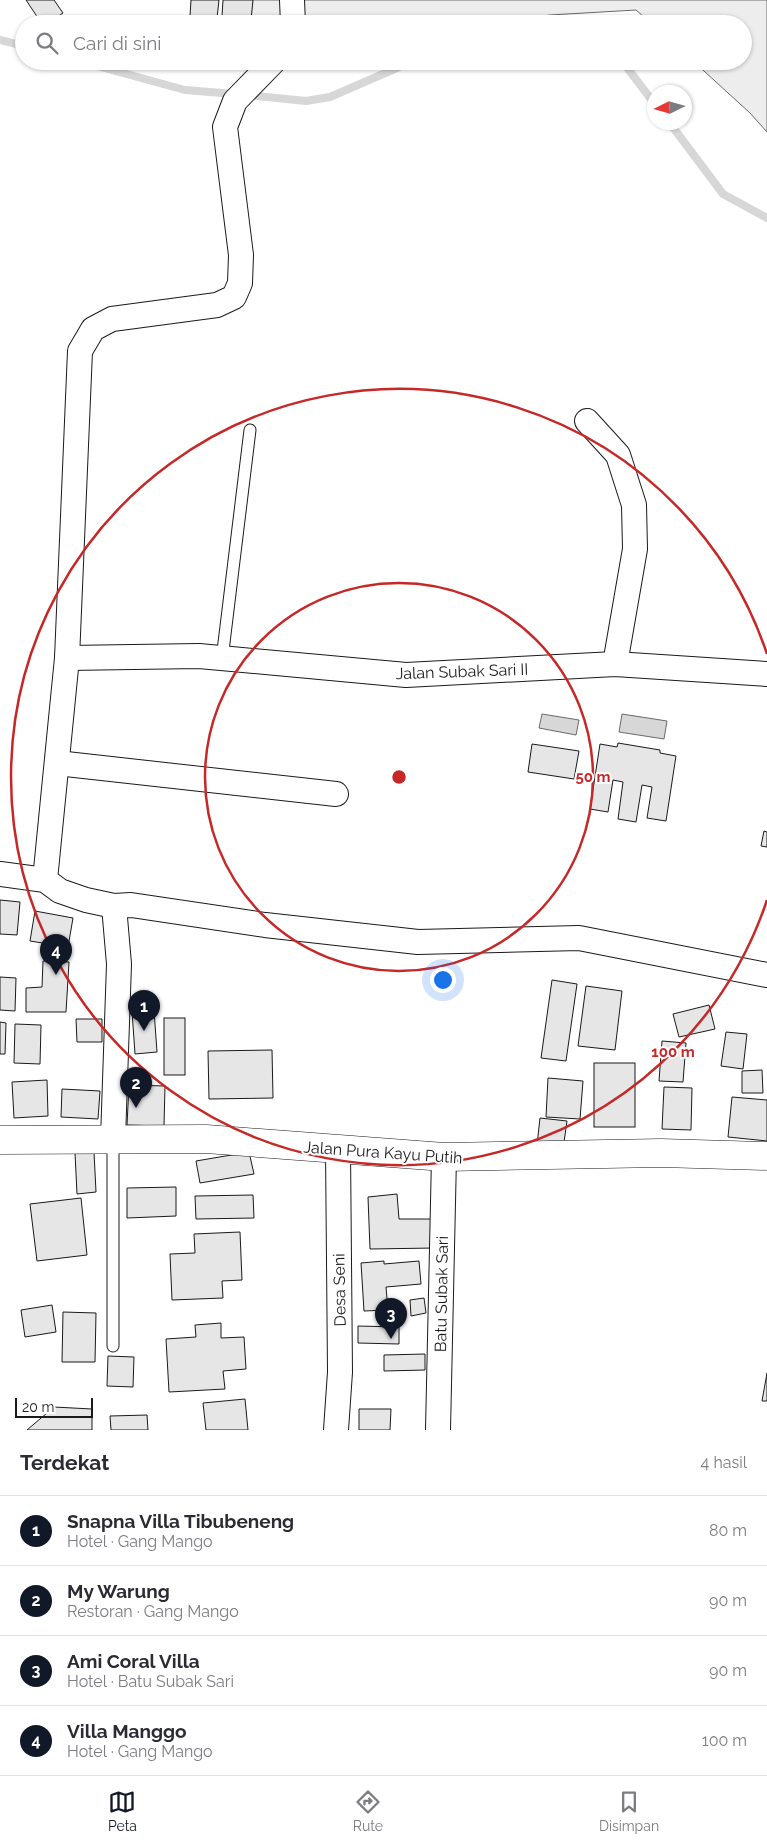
<!DOCTYPE html>
<html lang="id">
<meta charset="utf-8">
<style>
body{margin:0;font-family:Raleway,sans-serif;background:#f7f7f7;color:#2b2b33}
.compass{position:absolute;left:647px;top:85px;width:45px;height:45px;border-radius:50%;background:#fff;box-shadow:0 1px 4px #0004;rotate:265deg}
.scale{position:absolute;left:15px;bottom:12px;width:78px;box-sizing:border-box;padding-left:5px;border:2px solid #1a1a1a;border-top:0;font-size:14px;line-height:18px;white-space:nowrap;color:#1a1a1a;-webkit-text-stroke:4px #fff;paint-order:stroke}
.you{position:absolute;left:442px;top:979px;width:18px;height:18px;margin:-12px;border:4px solid #fff;border-radius:50%;background:#1a73e8;box-shadow:0 0 0 8px #1a73e833}
.badge{display:grid;place-items:center;width:32px;height:32px;border-radius:50%;background:#111827;color:#fff;font-size:16px;font-weight:700}
.pin{position:absolute;translate:-50% -41px;filter:drop-shadow(0 1px 2px #0008)}
.pin::after{content:'';position:absolute;top:26px;width:18px;height:15px;background:inherit;clip-path:polygon(0 0,100% 0,50% 100%)}
.list{margin:0;padding:0;list-style:none}
h2{display:flex;justify-content:space-between;align-items:center;height:65px;margin:0;padding:0 20px;font-size:21px}
h2 small{font-size:16px;font-weight:400;color:#7c7c81}
.list li{display:grid;grid-template-columns:32px 1fr auto;gap:15px;align-items:center;box-sizing:border-box;height:70px;padding:0 20px;border-top:1px solid #e1e1e2}
.list b{display:block;font-size:19px;white-space:nowrap}
.list p{margin:0;font-size:16px;white-space:nowrap;color:#7c7c81}
.list em{font-size:16px;font-style:normal;color:#7c7c81}
.icon{flex:none;width:28px;height:28px;fill:none;stroke:currentColor;stroke-width:2;stroke-linecap:round;stroke-linejoin:round}
.map{position:relative;flex:none;width:767px;height:1430px;overflow:hidden}
.search{position:absolute;background:#fff;box-shadow:0 1px 4px #0004;left:15px;right:15px;top:15px;height:55px;display:flex;align-items:center;gap:12px;box-sizing:border-box;padding:0 18px;border-radius:28px;color:#7c7c81;font-size:19px}
.sheet{height:345px;background:#fff}
nav{display:flex;justify-content:space-around;align-items:center;box-sizing:border-box;height:70px;border-top:1px solid #e1e1e2;background:#fff;font-size:14px;color:#7c7c81}
nav a{display:grid;justify-items:center;gap:2px}
nav .on{color:#111827}
.map>svg:first-child{display:block}
.built{fill:#ededed;stroke:#6a6a6a}
.water{fill:#d7d7d7;stroke:#6a6a6a}
.lines{fill:none;stroke-linecap:round;stroke-linejoin:round}
.stream{stroke:#d7d7d7;stroke-width:8}
.building{fill:#e6e6e6;stroke:#1a1a1a}
.lane-casing{stroke:#1a1a1a;stroke-width:13}
.street-casing{stroke:#1a1a1a;stroke-width:26}
.secondary-casing{stroke:#1a1a1a;stroke-width:29}
.lane{stroke:#fff;stroke-width:11}
.street{stroke:#fff;stroke-width:24}
.secondary{stroke:#fff;stroke-width:28}
.ring{fill:none;stroke:#c62828;stroke-width:2.5}
.labels{text-anchor:middle;stroke-width:4;stroke-linejoin:round;paint-order:stroke}
.street-label{font-size:16px;fill:#1a1a1a;stroke:#fff}
.centre{fill:#c62828;stroke:#fff;stroke-width:2.5}
.ring-label{font-size:15px;text-anchor:middle;font-weight:bold;fill:#c62828;stroke:#fff;stroke-width:4;stroke-linejoin:round;paint-order:stroke}
</style>
<div class="map">
<svg width="767" height="1430" viewBox="0 0 767 1430">
<rect width="100%" height="100%" fill="#fff"/>
<g class="built">
<path d="M 237,0 L 767,0 L 767,132 L 750,113 L 693,61 L 743,61 L 743,24 L 652,24 L 636,10 L 550,15 L 494,24 L 227,24 Z"/>
<path d="M 210,61 L 254,61 L 206,69 Z"/>
</g>
<g class="water">
<path d="M 542,714 L 579,720 L 576,735 L 539,728 Z"/>
<path d="M 622,714 L 667,721 L 664,739 L 619,732 Z"/>
</g>
<g class="lines">
<g class="stream">
<path d="M 0,40 L 24,46"/>
<path d="M 79,61 L 185,90 L 235,94"/>
<path d="M 622,61 L 654,103"/>
<path d="M 247,95 L 306,101 L 330,97 L 413,61"/>
<path d="M 669,122 L 723,194 L 767,218"/>
</g>
</g>
<g class="building">
<path d="M 26,0 L 54,0 L 63,13 L 47,24 L 42,24 Z"/>
<path d="M 191,0 L 219,0 L 217,18 L 190,16 Z"/>
<path d="M 223,0 L 253,0 L 251,20 L 222,16 Z"/>
<path d="M 618,743 L 660,750 L 660,753 L 676,756 L 666,821 L 647,818 L 652,787 L 642,785 L 636,822 L 618,819 L 623,782 L 613,780 L 608,812 L 590,809 L 600,744 L 617,747 Z"/>
<path d="M 532,744 L 579,751 L 574,779 L 528,772 Z"/>
<path d="M 764,831 L 767,832 L 767,847 L 761,846 Z"/>
<path d="M 0,900 L 20,902 L 17,935 L 0,934 Z"/>
<path d="M 35,911 L 73,918 L 68,947 L 30,941 Z"/>
<path d="M 43,961 L 69,962 L 66,1012 L 26,1012 L 26,988 L 42,987 Z"/>
<path d="M 0,977 L 16,978 L 15,1011 L 0,1010 Z"/>
<path d="M 552,980 L 577,984 L 566,1061 L 541,1058 Z"/>
<path d="M 586,986 L 622,991 L 615,1050 L 578,1046 Z"/>
<path d="M 709,1005 L 715,1029 L 679,1037 L 673,1014 Z"/>
<path d="M 154,1010 L 157,1052 L 135,1054 L 132,1011 Z"/>
<rect x="164" y="1018" width="21" height="57"/>
<path d="M 76,1019 L 102,1019 L 102,1042 L 77,1042 Z"/>
<path d="M 0,1022 L 6,1023 L 5,1054 L 0,1054 Z"/>
<path d="M 15,1024 L 41,1025 L 40,1064 L 14,1063 Z"/>
<path d="M 726,1032 L 747,1034 L 743,1069 L 721,1066 Z"/>
<path d="M 662,1041 L 686,1043 L 683,1082 L 659,1081 Z"/>
<path d="M 272,1050 L 273,1098 L 209,1099 L 208,1051 Z"/>
<rect x="594" y="1063" width="41" height="64"/>
<path d="M 762,1070 L 763,1093 L 742,1093 L 742,1071 Z"/>
<path d="M 548,1078 L 583,1081 L 580,1119 L 546,1117 Z"/>
<path d="M 47,1080 L 48,1116 L 14,1118 L 12,1082 Z"/>
<path d="M 129,1085 L 165,1086 L 164,1126 L 127,1125 Z"/>
<path d="M 664,1087 L 692,1088 L 691,1130 L 662,1129 Z"/>
<path d="M 62,1089 L 100,1091 L 98,1119 L 61,1117 Z"/>
<path d="M 732,1097 L 767,1100 L 767,1141 L 728,1137 Z"/>
<path d="M 540,1118 L 567,1121 L 563,1149 L 537,1145 Z"/>
<path d="M 94,1152 L 96,1192 L 77,1194 L 75,1153 Z"/>
<path d="M 249,1152 L 254,1174 L 200,1183 L 196,1161 Z"/>
<path d="M 176,1187 L 176,1216 L 127,1218 L 127,1188 Z"/>
<path d="M 397,1194 L 399,1219 L 434,1219 L 435,1248 L 370,1249 L 368,1197 Z"/>
<path d="M 253,1195 L 254,1218 L 196,1219 L 195,1196 Z"/>
<path d="M 81,1198 L 87,1255 L 37,1261 L 30,1204 Z"/>
<path d="M 240,1232 L 242,1280 L 222,1281 L 223,1298 L 172,1300 L 170,1254 L 195,1253 L 194,1234 Z"/>
<path d="M 384,1261 L 384,1264 L 419,1261 L 421,1284 L 386,1287 L 388,1310 L 364,1311 L 361,1263 Z"/>
<path d="M 424,1298 L 426,1313 L 411,1316 L 410,1300 Z"/>
<path d="M 52,1305 L 56,1332 L 25,1337 L 21,1310 Z"/>
<path d="M 63,1312 L 96,1313 L 95,1362 L 62,1362 Z"/>
<path d="M 221,1323 L 221,1338 L 244,1337 L 246,1369 L 223,1371 L 225,1389 L 169,1392 L 166,1339 L 196,1337 L 195,1325 Z"/>
<path d="M 358,1326 L 399,1327 L 399,1344 L 358,1343 Z"/>
<path d="M 425,1354 L 425,1370 L 384,1371 L 384,1355 Z"/>
<path d="M 108,1356 L 134,1357 L 133,1387 L 107,1386 Z"/>
<path d="M 767,1373 L 767,1401 L 762,1401 Z"/>
<path d="M 245,1399 L 248,1430 L 206,1430 L 203,1403 Z"/>
<path d="M 54,1407 L 92,1409 L 92,1430 L 27,1430 Z"/>
<path d="M 359,1409 L 391,1409 L 390,1430 L 359,1430 Z"/>
<path d="M 147,1415 L 148,1430 L 111,1430 L 110,1416 Z"/>
</g>
<g class="lines">
<defs>
<g id="lane">
<path d="M 222,659 L 250,430"/>
<path d="M 113,1139 L 113,1346"/>
</g>
<g id="street">
<path d="M 292,0 L 293,24"/>
<path d="M 587,421 L 618,455 L 634,505 L 635,549 L 615,664"/>
<path d="M 67,658 L 199,656 L 406,675 L 615,664 L 767,674"/>
<path d="M 57,763 L 336,794"/>
<path d="M 0,874 L 45,880 L 60,891 L 86,900 L 114,906 L 131,905 L 265,925 L 418,942 L 579,938 L 767,975"/>
<path d="M 45,880 L 67,658 L 80,351 L 93,329 L 112,319 L 217,305 L 234,297 L 240,283 L 241,255 L 225,127 L 235,101 L 274,61"/>
<path d="M 113,1139 L 119,964 L 114,906"/>
<path d="M 336,1430 L 340,1372 L 338,1150"/>
<path d="M 438,1430 L 444,1157"/>
</g>
<path id="secondary" d="M 0,1140 L 206,1139 L 444,1157 L 661,1153 L 767,1156"/>
</defs>
<use href="#lane" class="lane-casing"/>
<use href="#street" class="street-casing"/>
<use href="#secondary" class="secondary-casing"/>
<use href="#lane" class="lane"/>
<use href="#street" class="street"/>
<use href="#secondary" class="secondary"/>
</g>
<g class="ring">
<circle cx="399" cy="777" r="194"/>
<path d="M767 900A388 388 0 1 1 767 654"/>
</g>
<g class="labels">
<g class="street-label">
<text transform="translate(462 671) rotate(-2)" y="6">Jalan Subak Sari II</text>
<text transform="translate(383 1152) rotate(4)" y="6">Jalan Pura Kayu Putih</text>
<text transform="translate(339 1290) rotate(-91)" y="6">Desa Seni</text>
<text transform="translate(441 1294) rotate(-89)" y="6">Batu Subak Sari</text>
</g>
</g>
<circle cx="399" cy="777" r="8" class="centre"/>
<g class="ring-label">
<text x="593" y="782">50 m</text>
<text x="673" y="1057">100 m</text>
</g>
</svg>
<svg class="compass" viewBox="-18 -18 36 36"><path d="M0-13l5 13h-10z" fill="#e53935"/><path d="M0 13l5-13h-10z" fill="#7c7c81"/></svg>
<div class="scale">20 m</div>
<div class="you"></div>
<div class="pin badge" style="left:144px;top:1031px">1</div>
<div class="pin badge" style="left:136px;top:1108px">2</div>
<div class="pin badge" style="left:391px;top:1339px">3</div>
<div class="pin badge" style="left:56px;top:975px">4</div>
<div class="search"><svg class="icon" aria-label="search" viewBox="0 0 24 24"><circle cx="10" cy="10" r="6"/><path d="M15 15l6 6"/></svg>Cari di sini</div>
</div>
<section class="sheet">
<h2>Terdekat<small>4 hasil</small></h2>
<ul class="list">
<li><span class="badge">1</span><div><b>Snapna Villa Tibubeneng</b><p>Hotel · Gang Mango</p></div><em>80 m</em></li>
<li><span class="badge">2</span><div><b>My Warung</b><p>Restoran · Gang Mango</p></div><em>90 m</em></li>
<li><span class="badge">3</span><div><b>Ami Coral Villa</b><p>Hotel · Batu Subak Sari</p></div><em>90 m</em></li>
<li><span class="badge">4</span><div><b>Villa Manggo</b><p>Hotel · Gang Mango</p></div><em>100 m</em></li>
</ul>
</section>
<nav>
<a class="on"><svg class="icon" aria-label="map" viewBox="0 0 24 24"><path d="M3 6l6-2 6 2 6-2v14l-6 2-6-2-6 2zM9 4v14M15 6v14"/></svg>Peta</a>
<a><svg class="icon" aria-label="directions" viewBox="0 0 24 24"><path d="M12 3l9 9-9 9-9-9zM9 14v-3h6M13 9l2 2-2 2"/></svg>Rute</a>
<a><svg class="icon" aria-label="saved" viewBox="0 0 24 24"><path d="M7 4h10v16l-5-4-5 4z"/></svg>Disimpan</a>
</nav>
